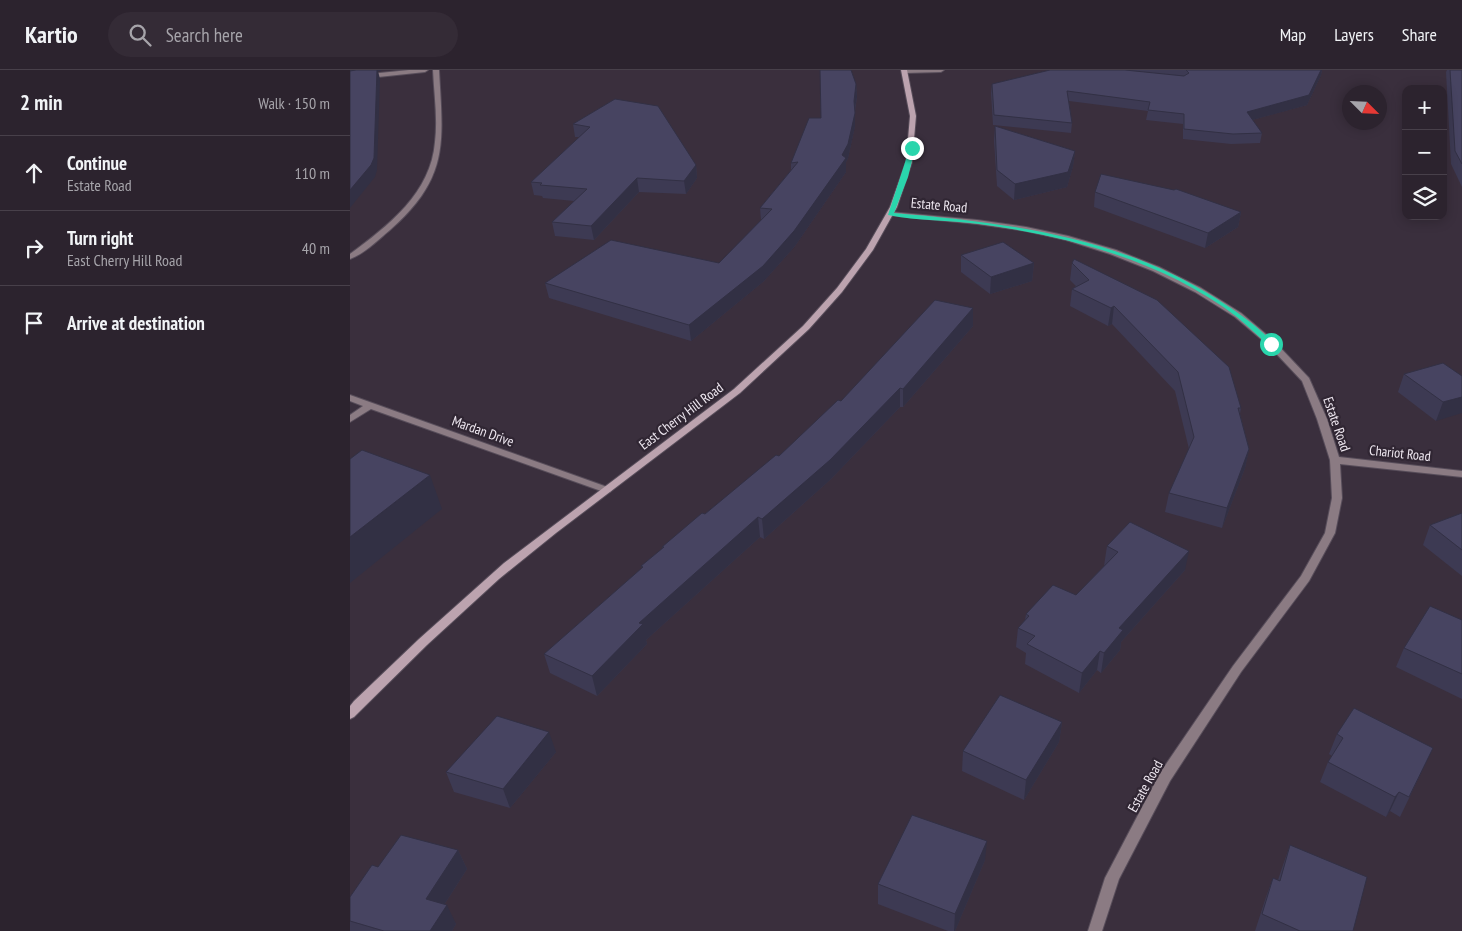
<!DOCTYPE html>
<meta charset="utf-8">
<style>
body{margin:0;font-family:"PT Sans Narrow",sans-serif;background:#342b36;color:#f1f3f6}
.controls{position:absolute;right:15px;top:15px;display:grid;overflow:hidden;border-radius:10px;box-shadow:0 2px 12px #0003}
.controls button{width:45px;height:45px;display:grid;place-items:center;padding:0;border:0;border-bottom:1px solid #48404a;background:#2c232e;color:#f1f3f6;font:25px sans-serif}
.compass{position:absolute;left:992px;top:15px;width:45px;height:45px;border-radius:50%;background:#2c232e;box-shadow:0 2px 12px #0003;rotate:114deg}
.stop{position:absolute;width:15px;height:15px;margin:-11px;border:4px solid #2ad5ac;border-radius:50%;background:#fff}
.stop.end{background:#2ad5ac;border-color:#fff;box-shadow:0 1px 5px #0008}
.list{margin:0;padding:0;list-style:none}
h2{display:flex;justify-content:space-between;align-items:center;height:65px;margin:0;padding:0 20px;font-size:21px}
h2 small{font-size:16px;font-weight:400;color:#a6a4aa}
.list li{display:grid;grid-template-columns:32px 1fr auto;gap:15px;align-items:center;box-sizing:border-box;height:75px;padding:0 20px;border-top:1px solid #48404a}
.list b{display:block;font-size:19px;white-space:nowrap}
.list p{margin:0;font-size:16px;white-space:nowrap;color:#a6a4aa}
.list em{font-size:16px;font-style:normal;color:#a6a4aa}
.icon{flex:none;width:28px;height:28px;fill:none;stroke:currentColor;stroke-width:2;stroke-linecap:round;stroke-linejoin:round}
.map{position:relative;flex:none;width:1112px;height:861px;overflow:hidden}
header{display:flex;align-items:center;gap:30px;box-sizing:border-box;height:70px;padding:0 25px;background:#2c232e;border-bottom:1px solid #48404a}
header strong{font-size:24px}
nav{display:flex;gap:28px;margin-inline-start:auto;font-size:18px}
.search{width:350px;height:45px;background:#342b36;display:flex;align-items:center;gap:12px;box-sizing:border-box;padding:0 18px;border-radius:28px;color:#a6a4aa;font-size:19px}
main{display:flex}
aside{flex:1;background:#2c232e}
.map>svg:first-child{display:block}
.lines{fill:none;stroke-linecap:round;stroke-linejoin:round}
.minor-casing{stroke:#574d5a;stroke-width:2}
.secondary-casing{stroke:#574d5a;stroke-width:2}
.minor{fill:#8b7b83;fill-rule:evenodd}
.secondary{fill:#bca3af;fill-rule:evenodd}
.wall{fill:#3d3a53}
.shaded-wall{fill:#323044}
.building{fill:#474461;stroke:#323044}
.route{fill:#2ad5ac}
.labels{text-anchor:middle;stroke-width:4.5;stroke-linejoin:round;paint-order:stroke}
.street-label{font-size:14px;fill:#efe8f1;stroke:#302633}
</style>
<header>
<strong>Kartio</strong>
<div class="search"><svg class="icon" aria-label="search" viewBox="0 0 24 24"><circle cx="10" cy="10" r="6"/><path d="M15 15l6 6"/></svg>Search here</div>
<nav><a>Map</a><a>Layers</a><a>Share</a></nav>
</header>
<main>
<aside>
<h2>2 min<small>Walk · 150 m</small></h2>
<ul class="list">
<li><svg class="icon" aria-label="ahead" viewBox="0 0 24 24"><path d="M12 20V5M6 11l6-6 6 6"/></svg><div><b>Continue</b><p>Estate Road</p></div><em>110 m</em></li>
<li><svg class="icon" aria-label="right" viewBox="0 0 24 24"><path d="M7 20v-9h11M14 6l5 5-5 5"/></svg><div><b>Turn right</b><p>East Cherry Hill Road</p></div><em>40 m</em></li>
<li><svg class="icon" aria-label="arrive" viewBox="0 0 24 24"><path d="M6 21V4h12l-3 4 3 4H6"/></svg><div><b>Arrive at destination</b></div></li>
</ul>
</aside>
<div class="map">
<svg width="1112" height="861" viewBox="0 0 1112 861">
<rect width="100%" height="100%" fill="#3a2f3d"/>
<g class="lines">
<defs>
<g id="minor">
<path d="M 59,0 L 78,0 L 75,2 L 0,10 L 0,6 Z"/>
<path d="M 83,0 L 89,0 C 93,72 100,107 40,160 C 28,170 14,184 0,189 L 0,184 C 38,156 81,123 85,72 C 88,48 84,24 83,0 Z"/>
<path d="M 552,0 L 594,0 L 591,2 L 554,3 Z"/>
<path d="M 540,142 L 627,150 L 676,157 L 718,166 L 766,180 L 809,197 L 851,218 L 891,243 L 924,271 L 959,308 L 977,349 L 989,387 L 1112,401 L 1112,407 L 990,394 L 992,428 L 985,463 L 959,511 L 891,602 L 820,711 L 769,809 L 752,861 L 738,861 L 755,808 L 810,703 L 883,596 L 951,506 L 975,463 L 982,428 L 980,390 L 967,349 L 952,311 L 918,275 L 885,247 L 845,222 L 803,201 L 760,184 L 716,170 L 676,161 L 627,154 L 538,145 L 538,143 Z"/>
<path d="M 0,325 L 260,418 L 262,420 L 260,422 L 254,422 L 21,339 L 0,352 L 0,345 L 13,336 L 0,331 Z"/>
</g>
<path id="secondary" d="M 551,0 L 557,0 L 566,46 L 562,92 L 547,137 L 523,180 L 492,222 L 459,259 L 390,323 L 206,463 L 149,509 L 77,575 L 4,647 L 0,649 L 0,636 L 4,631 L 69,569 L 154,493 L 384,319 L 453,256 L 487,218 L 516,179 L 540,137 L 556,92 L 560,46 Z"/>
</defs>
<use href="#minor" class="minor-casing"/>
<use href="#secondary" class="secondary-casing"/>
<use href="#minor" class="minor"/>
<use href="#secondary" class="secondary"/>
</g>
<g class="wall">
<path d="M 700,0 L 972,0 L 971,5 L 957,35 L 902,50 L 912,63 L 910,73 L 881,74 L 833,69 L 833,54 L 796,50 L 798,41 L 719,31 L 722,53 L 721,63 L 643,55 L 641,23 L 642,14 Z"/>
<path d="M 1097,0 L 1112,0 L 1112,117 L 1101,94 L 1096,2 Z"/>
<path d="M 506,14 L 507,27 L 505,41 L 505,56 L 498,88 L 496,92 L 496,102 L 445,176 L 414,211 L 341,271 L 199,228 L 195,213 L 369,193 L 411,150 L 410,138 L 441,100 L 441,93 L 471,48 Z"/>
<path d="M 265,29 L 346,95 L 347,108 L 336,124 L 289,122 L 244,170 L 205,166 L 202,152 L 224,131 L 193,128 L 192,126 L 184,125 L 181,112 L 229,67 L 225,67 L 223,54 Z"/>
<path d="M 645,56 L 725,81 L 723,96 L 717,117 L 664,130 L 647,116 L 644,71 Z"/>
<path d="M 745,122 L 891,142 L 888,157 L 855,178 L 744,137 Z"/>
<path d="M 611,185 L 684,193 L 682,211 L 640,224 L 611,202 Z"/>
<path d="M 722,193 L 891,338 L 890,344 L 899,379 L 895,398 L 872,458 L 815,442 L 819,423 L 839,379 L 825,321 L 762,254 L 758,256 L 720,236 L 722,219 L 726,216 L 720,210 Z"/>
<path d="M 623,238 L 623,256 L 553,337 L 550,337 L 481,409 L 414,469 L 410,467 L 296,570 L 297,574 L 247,626 L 200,603 L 194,584 L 292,498 L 291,496 L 312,479 L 312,477 L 429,386 L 491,331 Z"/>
<path d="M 1054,304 L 1112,306 L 1086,351 L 1048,322 Z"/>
<path d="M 1112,443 L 1112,506 L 1073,475 L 1080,455 Z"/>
<path d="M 757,476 L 835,500 L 771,572 L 770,580 L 751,603 L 747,600 L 729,623 L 675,594 L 676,583 L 666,577 L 668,558 L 675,550 L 676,544 L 726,525 L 754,496 Z"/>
<path d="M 1112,550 L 1112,629 L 1046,597 L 1054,578 Z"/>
<path d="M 712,652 L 709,672 L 674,730 L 612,701 L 613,681 Z"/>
<path d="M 987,664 L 1083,678 L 1050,747 L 1040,741 L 1036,747 L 970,712 L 978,692 L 982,686 L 979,684 Z"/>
<path d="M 206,682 L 160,738 L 104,722 L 96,702 Z"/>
<path d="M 940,775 L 1003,861 L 905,861 L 916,827 L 923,808 L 928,810 L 933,795 Z"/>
<path d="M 108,780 L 117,799 L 94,835 L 106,854 L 102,861 L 0,861 L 0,827 L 28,797 Z"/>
<path d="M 635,790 L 605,861 L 598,861 L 528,834 L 528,814 Z"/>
</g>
<g class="shaded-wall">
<path d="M 0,0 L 31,0 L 31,1 L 28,1 L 30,9 L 27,100 L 25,107 L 0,138 Z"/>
<path d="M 971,0 L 972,0 L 971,5 L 957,35 L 895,52 L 897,42 Z"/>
<path d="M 506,14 L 507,27 L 504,44 L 504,31 Z"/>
<path d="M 505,43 L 505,56 L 498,88 L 496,92 L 496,102 L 445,176 L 414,211 L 341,271 L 339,255 L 492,85 Z"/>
<path d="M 725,81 L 723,96 L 717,117 L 664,130 L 665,114 Z"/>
<path d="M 346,95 L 347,108 L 336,124 L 334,111 Z"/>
<path d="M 287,108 L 289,122 L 244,170 L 241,156 Z"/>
<path d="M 891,142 L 888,157 L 855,178 L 858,163 Z"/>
<path d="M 684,193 L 682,211 L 640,224 L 641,207 Z"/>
<path d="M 764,236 L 762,254 L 758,256 L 761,238 Z"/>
<path d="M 623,238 L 623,256 L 553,337 L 553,319 Z"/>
<path d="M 550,318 L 550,337 L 481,409 L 414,469 L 412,449 Z"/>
<path d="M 1112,327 L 1112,343 L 1086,351 L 1093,332 Z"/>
<path d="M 899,379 L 895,398 L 872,458 L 877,438 Z"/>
<path d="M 80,405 L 92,439 L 0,513 L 0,467 Z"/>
<path d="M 408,447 L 410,467 L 296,570 L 297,574 L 247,626 L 242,606 L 289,553 Z"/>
<path d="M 839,481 L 835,500 L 771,572 L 770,580 L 751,603 L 754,583 L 769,558 Z"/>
<path d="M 750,581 L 747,600 L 729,623 L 732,603 Z"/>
<path d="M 712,652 L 709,672 L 674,730 L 676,710 Z"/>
<path d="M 199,662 L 206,682 L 160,738 L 153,719 Z"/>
<path d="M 1049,722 L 1040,741 L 1036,747 L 1045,727 Z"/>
<path d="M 637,771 L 635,790 L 605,861 L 604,861 L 605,844 Z"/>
<path d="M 108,780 L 117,799 L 85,849 L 76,829 Z"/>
<path d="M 97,835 L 106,854 L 102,861 L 80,861 Z"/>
</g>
<g class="building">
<path d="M 6,0 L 27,0 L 24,88 L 21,95 L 0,120 L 0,1 Z"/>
<path d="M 470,0 L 501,0 L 506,14 L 504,31 L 505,43 L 498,74 L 492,85 L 496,88 L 444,161 L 413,196 L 339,255 L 195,213 L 261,170 L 369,193 L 422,139 L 410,138 L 448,92 L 441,93 L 459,48 L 471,48 Z"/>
<path d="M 700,0 L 775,0 L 834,6 L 839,3 L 836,0 L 971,0 L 959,25 L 897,42 L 912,63 L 883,64 L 834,59 L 834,44 L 798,40 L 800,32 L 717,21 L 722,53 L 644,45 L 642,14 Z"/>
<path d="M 1100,0 L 1112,0 L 1112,94 L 1105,81 Z"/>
<path d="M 265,29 L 308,36 L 346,95 L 334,111 L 287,108 L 241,156 L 202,152 L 237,119 L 190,115 L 192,113 L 181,112 L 240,57 L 223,54 Z"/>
<path d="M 645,56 L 725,81 L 718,102 L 665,114 L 647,100 Z"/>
<path d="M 751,104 L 824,120 L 826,119 L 891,142 L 858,163 L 745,122 Z"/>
<path d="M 653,172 L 684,193 L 641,207 L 611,185 Z"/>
<path d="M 724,189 L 807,230 L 879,297 L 891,338 L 888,338 L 899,379 L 877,438 L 819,423 L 844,367 L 828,302 L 764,236 L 761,238 L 722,219 L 739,210 L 722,193 Z"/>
<path d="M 585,230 L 623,238 L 553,319 L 550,318 L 480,390 L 412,449 L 408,447 L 289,553 L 293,554 L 242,606 L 194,584 L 293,497 L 291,496 L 314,477 L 312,477 L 352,443 L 355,444 L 426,385 L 429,386 L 488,330 L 491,331 Z"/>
<path d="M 1093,293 L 1112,306 L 1112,327 L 1093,332 L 1054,304 Z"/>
<path d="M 12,380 L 80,405 L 0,467 L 0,389 Z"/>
<path d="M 1112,443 L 1112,480 L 1080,455 Z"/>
<path d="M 780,452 L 839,481 L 769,558 L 773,560 L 754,583 L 750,581 L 732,603 L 677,574 L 685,566 L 668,558 L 679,546 L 676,544 L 703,515 L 726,525 L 768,482 L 757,476 Z"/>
<path d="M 1080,536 L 1112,550 L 1112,604 L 1054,578 Z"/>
<path d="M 650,625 L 712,652 L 676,710 L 613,681 Z"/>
<path d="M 1004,638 L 1083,678 L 1059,727 L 1049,722 L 1045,727 L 978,692 L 993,668 L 987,664 Z"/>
<path d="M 147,646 L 199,662 L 153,719 L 96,702 Z"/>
<path d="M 562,745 L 637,771 L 605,844 L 528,814 Z"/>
<path d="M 51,765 L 108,780 L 76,829 L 97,835 L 80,861 L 34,861 L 0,851 L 0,827 L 22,795 L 28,797 Z"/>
<path d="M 940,775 L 1017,807 L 1003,861 L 950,861 L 912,844 L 923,808 L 930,811 Z"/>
</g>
<path class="route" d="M 560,77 L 565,78 L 558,107 L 544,143 C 658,153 768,166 867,229 C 887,242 908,256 924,274 L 918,275 C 908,266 898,256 887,247 C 814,191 719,166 629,154 C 599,150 568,151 538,145 Z"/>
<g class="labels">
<g class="street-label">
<text transform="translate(589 135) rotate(5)" y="5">Estate Road</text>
<text transform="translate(331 346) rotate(-37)" y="5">East Cherry Hill Road</text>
<text transform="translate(987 354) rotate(71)" y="5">Estate Road</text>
<text transform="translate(133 361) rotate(20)" y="5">Mardan Drive</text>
<text transform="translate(1050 383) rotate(6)" y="5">Chariot Road</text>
<text transform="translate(795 716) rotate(-61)" y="5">Estate Road</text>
</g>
</g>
</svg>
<div class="controls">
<button>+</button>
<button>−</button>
<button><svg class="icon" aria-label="layers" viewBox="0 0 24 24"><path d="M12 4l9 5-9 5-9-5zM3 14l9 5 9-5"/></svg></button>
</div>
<svg class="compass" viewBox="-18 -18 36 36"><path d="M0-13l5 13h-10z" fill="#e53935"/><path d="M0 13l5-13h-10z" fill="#a6a4aa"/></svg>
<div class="stop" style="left:921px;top:274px"></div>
<div class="stop end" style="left:562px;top:78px"></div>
</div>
</main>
